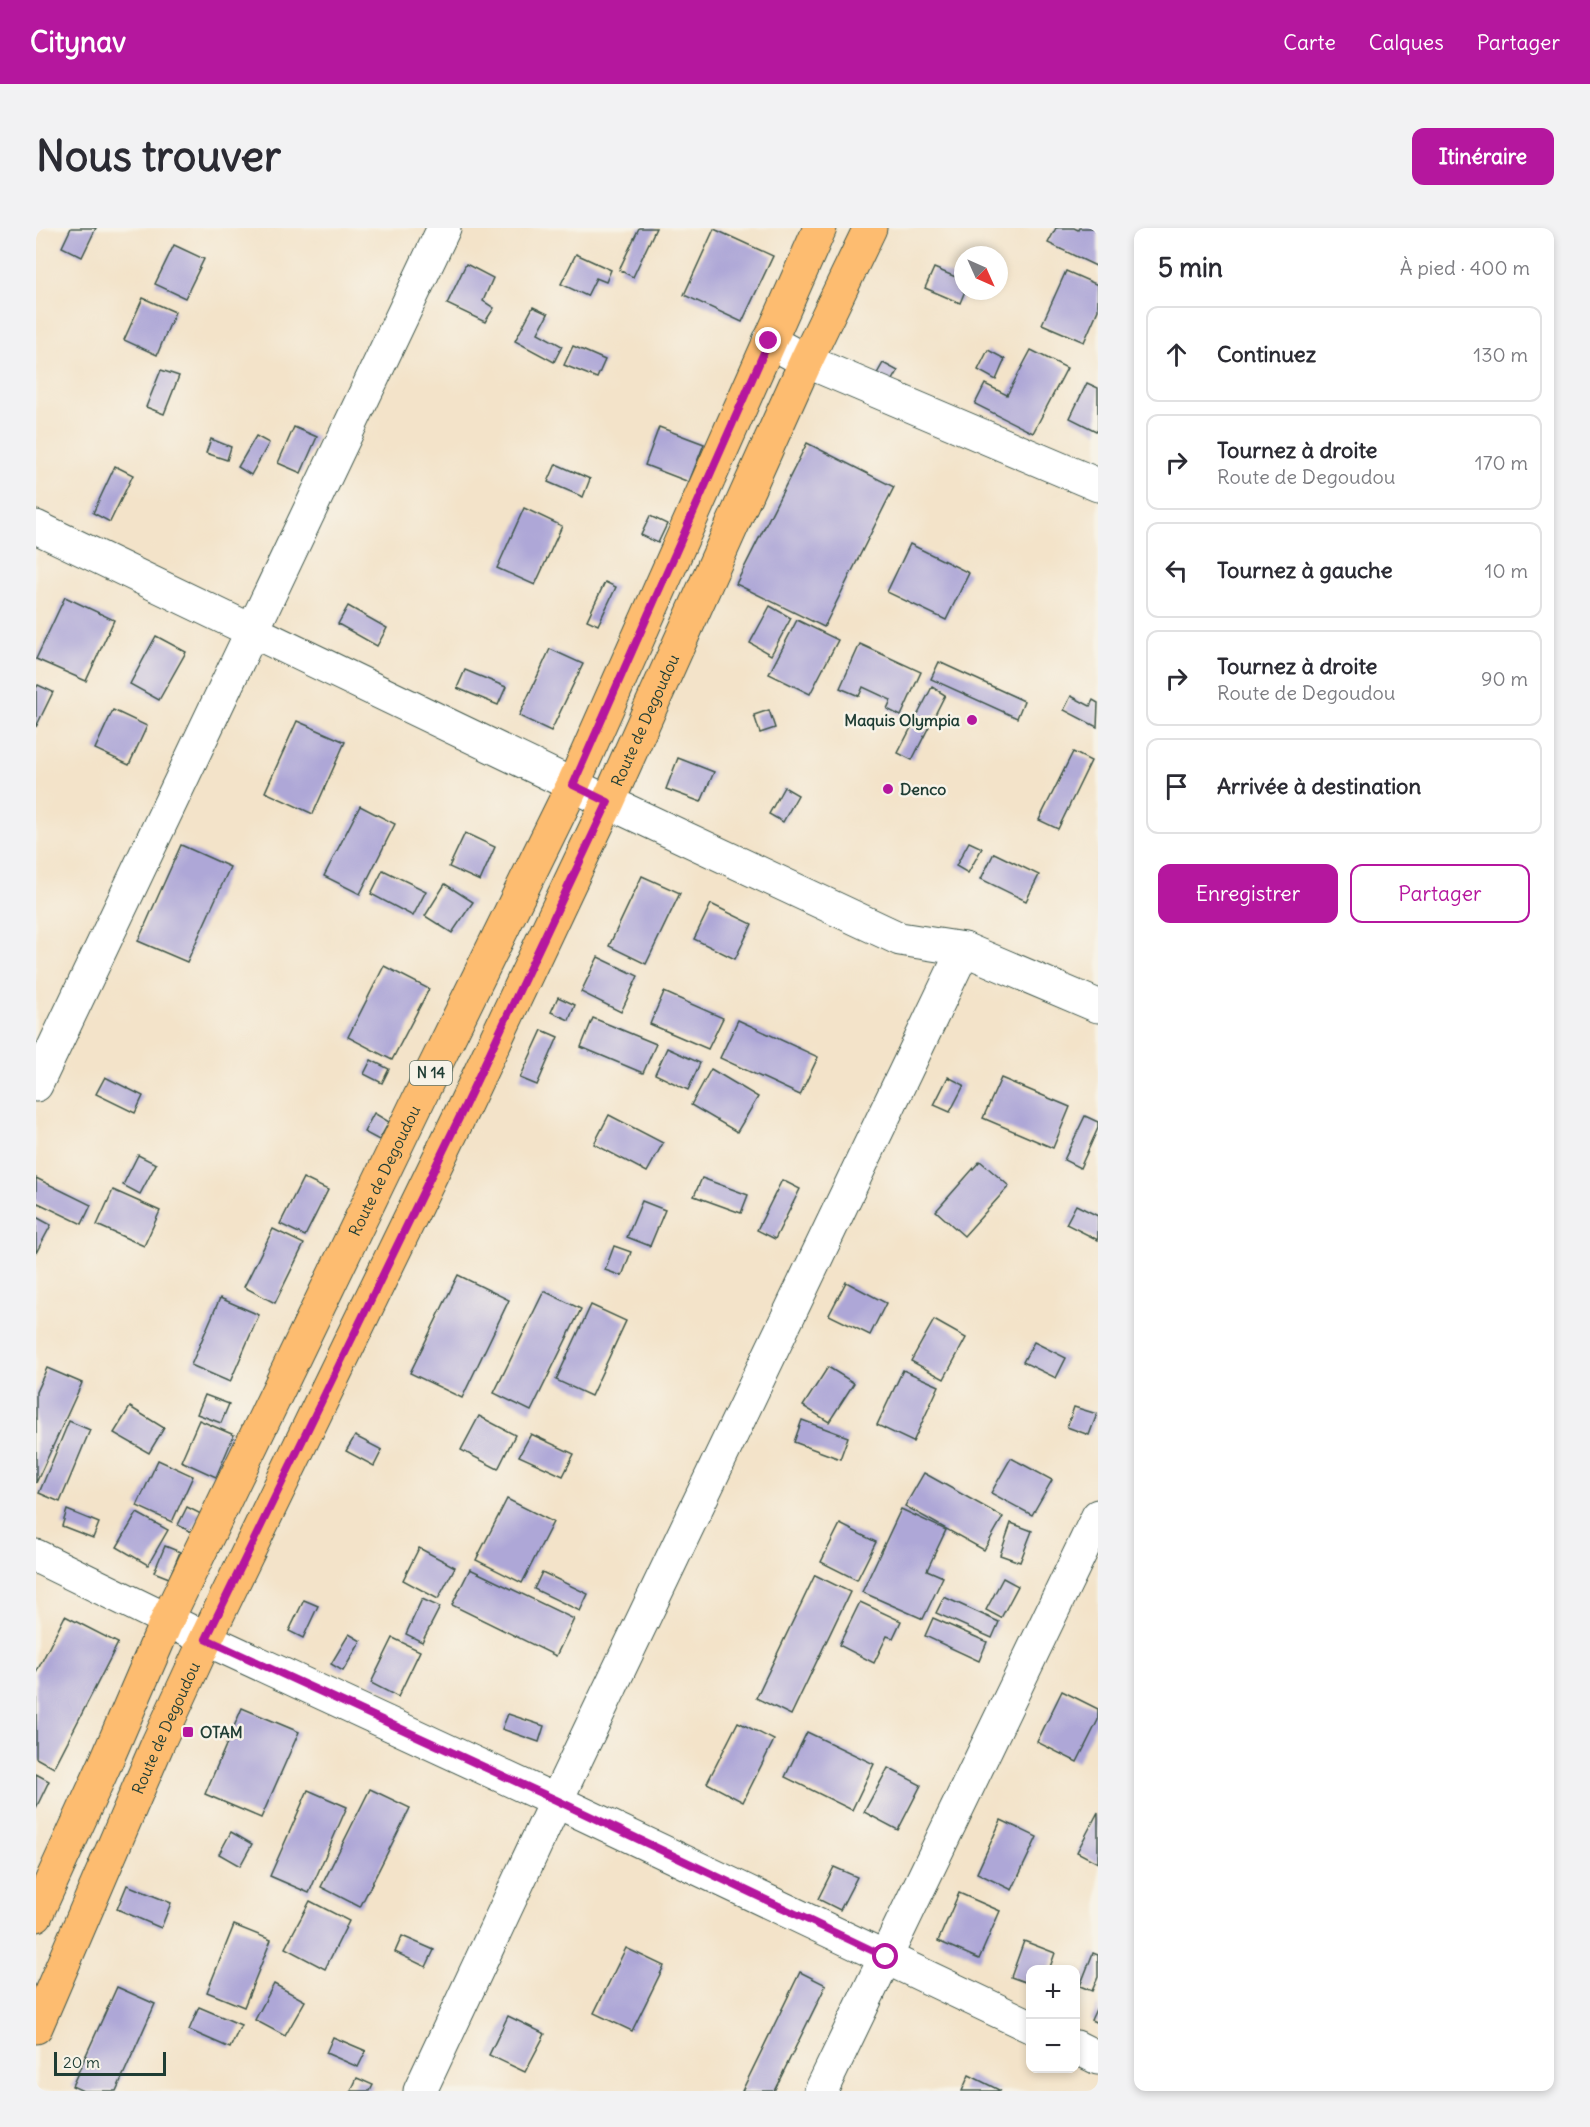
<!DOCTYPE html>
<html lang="fr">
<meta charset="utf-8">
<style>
body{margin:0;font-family:Delius,sans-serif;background:#f2f2f3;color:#2b2b33}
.controls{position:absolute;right:18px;bottom:18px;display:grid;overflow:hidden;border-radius:12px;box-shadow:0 3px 9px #0003}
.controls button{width:54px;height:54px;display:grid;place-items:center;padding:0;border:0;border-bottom:2px solid #e1e1e2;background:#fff;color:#2b2b33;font:30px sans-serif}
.compass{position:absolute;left:918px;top:18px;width:54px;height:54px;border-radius:50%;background:#fff;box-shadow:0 3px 9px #0003;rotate:135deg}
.scale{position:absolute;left:18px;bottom:15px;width:112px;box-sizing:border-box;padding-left:6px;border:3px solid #1f3d34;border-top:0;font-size:16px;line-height:21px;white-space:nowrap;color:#1f3d34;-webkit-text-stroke:4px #f7f3e8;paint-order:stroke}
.stop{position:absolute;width:18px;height:18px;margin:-14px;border:4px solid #b5179e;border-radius:50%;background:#fff}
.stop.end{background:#b5179e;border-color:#fff;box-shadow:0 2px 6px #0008}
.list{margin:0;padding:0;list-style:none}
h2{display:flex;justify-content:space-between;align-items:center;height:78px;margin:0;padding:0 24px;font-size:26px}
h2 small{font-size:20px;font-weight:400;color:#7c7c81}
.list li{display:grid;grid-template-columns:39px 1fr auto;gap:18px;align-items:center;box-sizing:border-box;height:96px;margin:0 12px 12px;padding:0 12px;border:2px solid #e1e1e2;border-radius:12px}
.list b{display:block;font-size:22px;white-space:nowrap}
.list p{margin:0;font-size:20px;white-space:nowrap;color:#7c7c81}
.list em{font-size:20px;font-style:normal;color:#7c7c81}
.actions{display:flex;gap:12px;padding:18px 24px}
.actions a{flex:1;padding:14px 0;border:2px solid #b5179e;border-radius:12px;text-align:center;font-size:21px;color:#b5179e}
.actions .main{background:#b5179e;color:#fff}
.icon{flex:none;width:33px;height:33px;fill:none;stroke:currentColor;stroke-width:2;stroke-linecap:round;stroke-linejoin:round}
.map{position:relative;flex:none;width:1062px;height:1863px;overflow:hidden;border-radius:12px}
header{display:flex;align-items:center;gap:36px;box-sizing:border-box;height:84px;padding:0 30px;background:#b5179e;color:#fff}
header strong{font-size:28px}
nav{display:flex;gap:33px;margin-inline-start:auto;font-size:21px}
.intro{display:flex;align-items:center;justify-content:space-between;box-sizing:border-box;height:144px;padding:0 36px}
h1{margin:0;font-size:42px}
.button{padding:15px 27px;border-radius:12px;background:#b5179e;color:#fff;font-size:21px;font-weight:700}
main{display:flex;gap:36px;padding:0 36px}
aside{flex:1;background:#fff;border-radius:12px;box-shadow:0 3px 9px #0003}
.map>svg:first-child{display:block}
.building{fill:#aea7d7}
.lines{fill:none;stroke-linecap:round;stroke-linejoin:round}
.minor-casing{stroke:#3f564a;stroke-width:35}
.major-casing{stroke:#3f564a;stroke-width:35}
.minor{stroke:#fff;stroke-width:33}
.major{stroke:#fdbc6f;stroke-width:33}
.route{stroke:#b5179e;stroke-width:8}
.poi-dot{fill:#b5179e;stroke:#f7f3e8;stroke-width:2}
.labels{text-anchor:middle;stroke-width:5;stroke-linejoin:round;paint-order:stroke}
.shield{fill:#f7f3e8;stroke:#60746a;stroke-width:1.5}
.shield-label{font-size:15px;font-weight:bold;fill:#1f3d34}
.street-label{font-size:16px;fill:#1f3d34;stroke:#f7f3e8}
.poi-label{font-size:16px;font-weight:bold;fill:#1f3d34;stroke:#f7f3e8;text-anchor:start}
</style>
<header>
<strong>Citynav</strong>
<nav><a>Carte</a><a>Calques</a><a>Partager</a></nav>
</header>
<div class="intro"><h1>Nous trouver</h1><a class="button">Itinéraire</a></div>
<main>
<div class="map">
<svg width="1062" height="1863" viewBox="0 0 1062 1863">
<rect width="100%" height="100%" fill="#f7f3e8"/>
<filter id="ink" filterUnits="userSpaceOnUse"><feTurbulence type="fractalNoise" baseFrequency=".0167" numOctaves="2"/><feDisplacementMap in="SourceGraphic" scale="12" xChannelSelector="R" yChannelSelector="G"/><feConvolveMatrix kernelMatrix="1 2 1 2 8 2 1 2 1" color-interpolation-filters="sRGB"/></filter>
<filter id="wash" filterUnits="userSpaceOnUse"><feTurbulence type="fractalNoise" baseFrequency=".008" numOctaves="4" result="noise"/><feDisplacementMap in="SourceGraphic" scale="24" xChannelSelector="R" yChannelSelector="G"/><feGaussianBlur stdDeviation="1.35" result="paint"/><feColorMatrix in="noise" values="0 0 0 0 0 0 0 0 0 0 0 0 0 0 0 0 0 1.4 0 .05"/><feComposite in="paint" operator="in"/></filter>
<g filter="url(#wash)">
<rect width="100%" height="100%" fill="#f3e3c9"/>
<g id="blocks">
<g class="building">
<path d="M 35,0 L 60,0 L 46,29 L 26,19 Z"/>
<path d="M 603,0 L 620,0 L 597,49 L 583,42 Z"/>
<path d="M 1020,0 L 1038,0 L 1042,2 L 1043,0 L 1062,0 L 1062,39 L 1012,15 Z"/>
<path d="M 678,1 L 737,28 L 706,94 L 648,67 Z"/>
<path d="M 138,17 L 168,31 L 149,70 L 119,56 Z"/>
<path d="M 540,26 L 575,42 L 570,54 L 560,50 L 551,68 L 525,56 Z"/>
<path d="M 430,36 L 457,50 L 447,73 L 458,80 L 449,94 L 411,76 Z"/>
<path d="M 898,40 L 927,52 L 927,63 L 929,63 L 924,75 L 889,60 Z"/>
<path d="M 1030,43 L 1062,57 L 1062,82 L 1048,114 L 1006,96 Z"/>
<path d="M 107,70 L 139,84 L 121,127 L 88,112 Z"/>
<path d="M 497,79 L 512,86 L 502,105 L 526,118 L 518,134 L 479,113 Z"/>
<path d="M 537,118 L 569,132 L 561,150 L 528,137 Z"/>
<path d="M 952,122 L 969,131 L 960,152 L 942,142 Z"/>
<path d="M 995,122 L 1031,140 L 997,205 L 939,176 L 949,156 L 971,167 Z"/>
<path d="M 847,135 L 862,143 L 853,159 L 838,151 Z"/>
<path d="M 125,142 L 143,148 L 128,186 L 110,179 Z"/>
<path d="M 1051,155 L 1062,160 L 1062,204 L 1034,190 Z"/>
<path d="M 258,199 L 281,209 L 265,245 L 242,235 Z"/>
<path d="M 623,199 L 668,216 L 653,254 L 609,237 Z"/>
<path d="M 220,208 L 233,215 L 215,247 L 202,239 Z"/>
<path d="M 175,211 L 195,219 L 191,232 L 170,225 Z"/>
<path d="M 771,215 L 858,259 L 788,399 L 700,356 Z"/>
<path d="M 520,236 L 554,251 L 547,269 L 512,254 Z"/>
<path d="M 79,238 L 97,247 L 74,294 L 57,285 Z"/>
<path d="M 488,280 L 526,298 L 499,357 L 461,340 Z"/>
<path d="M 614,288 L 631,296 L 622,315 L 605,307 Z"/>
<path d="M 874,316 L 933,345 L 910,392 L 851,364 Z"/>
<path d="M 569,354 L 580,359 L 562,397 L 551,392 Z"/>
<path d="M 29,369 L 78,392 L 50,453 L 0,431 Z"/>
<path d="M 312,378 L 351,400 L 341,418 L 302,396 Z"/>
<path d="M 734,378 L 755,390 L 735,427 L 714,415 Z"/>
<path d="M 761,392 L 802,412 L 774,466 L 733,446 Z"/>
<path d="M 120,408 L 150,424 L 123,472 L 94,456 Z"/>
<path d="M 824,416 L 885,444 L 865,488 L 851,481 L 855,472 L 827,459 L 823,468 L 804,460 Z"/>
<path d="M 514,421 L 547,436 L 515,503 L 483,488 Z"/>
<path d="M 903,434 L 988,473 L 981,490 L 895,451 Z"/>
<path d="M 429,442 L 470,459 L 462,477 L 421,460 Z"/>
<path d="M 2,457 L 17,464 L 0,499 L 0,460 Z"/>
<path d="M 896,459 L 909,467 L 876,532 L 862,525 Z"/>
<path d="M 1035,468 L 1054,478 L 1057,472 L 1062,475 L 1061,499 L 1028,482 Z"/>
<path d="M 77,482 L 111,498 L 93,537 L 59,521 Z"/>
<path d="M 733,482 L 739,500 L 724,505 L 718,487 Z"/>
<path d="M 261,493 L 309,514 L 277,586 L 229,564 Z"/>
<path d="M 1037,524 L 1055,533 L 1022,601 L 1003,592 Z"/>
<path d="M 642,530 L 678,544 L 665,574 L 630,561 Z"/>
<path d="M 748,559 L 762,567 L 747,594 L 733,586 Z"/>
<path d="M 324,578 L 359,596 L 324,666 L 288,648 Z"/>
<path d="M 429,605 L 459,619 L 444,653 L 413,639 Z"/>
<path d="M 933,614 L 946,620 L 932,645 L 920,638 Z"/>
<path d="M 145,617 L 194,639 L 151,734 L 102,713 Z"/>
<path d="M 958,625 L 1003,647 L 990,673 L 945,651 Z"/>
<path d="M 347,642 L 390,663 L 377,688 L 335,666 Z"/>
<path d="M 606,648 L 644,665 L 610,736 L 573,718 Z"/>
<path d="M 409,656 L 437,674 L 416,705 L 389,688 Z"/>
<path d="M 675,676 L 716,696 L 699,731 L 658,711 Z"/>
<path d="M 562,729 L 602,748 L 585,784 L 545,764 Z"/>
<path d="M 348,738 L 393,761 L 356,832 L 312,809 Z"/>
<path d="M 628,764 L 687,790 L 672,821 L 614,796 Z"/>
<path d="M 522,769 L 539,777 L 533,792 L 515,784 Z"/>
<path d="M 557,790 L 620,816 L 607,845 L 545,819 Z"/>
<path d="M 702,792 L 782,829 L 764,867 L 684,830 Z"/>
<path d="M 506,802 L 522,809 L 501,857 L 484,850 Z"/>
<path d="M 631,820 L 664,835 L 652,862 L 619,846 Z"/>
<path d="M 335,832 L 353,841 L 346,855 L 328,846 Z"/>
<path d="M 675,841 L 722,869 L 701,904 L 655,877 Z"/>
<path d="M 69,849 L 107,868 L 99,885 L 60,866 Z"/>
<path d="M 912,849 L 928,857 L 914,884 L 898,877 Z"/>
<path d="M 965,850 L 1034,879 L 1017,920 L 947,890 Z"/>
<path d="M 338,885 L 353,894 L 343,912 L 328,904 Z"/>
<path d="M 573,887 L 627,915 L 611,944 L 558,916 Z"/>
<path d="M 1049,888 L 1062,894 L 1062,900 L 1044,940 L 1028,932 Z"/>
<path d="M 102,927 L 120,936 L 104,966 L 87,957 Z"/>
<path d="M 944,933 L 973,958 L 928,1008 L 900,983 Z"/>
<path d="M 0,950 L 55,977 L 46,996 L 0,974 Z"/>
<path d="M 267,950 L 292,962 L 269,1008 L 244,996 Z"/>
<path d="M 666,950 L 712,967 L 705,985 L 658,968 Z"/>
<path d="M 746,952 L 764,961 L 739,1011 L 721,1002 Z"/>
<path d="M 77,962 L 124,983 L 108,1018 L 61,997 Z"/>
<path d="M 606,973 L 629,982 L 614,1018 L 591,1009 Z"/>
<path d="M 1040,977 L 1062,988 L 1062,1012 L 1030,996 Z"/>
<path d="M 0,989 L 15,997 L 0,1025 Z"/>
<path d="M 237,1001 L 268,1016 L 239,1075 L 208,1059 Z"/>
<path d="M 578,1018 L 595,1024 L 586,1048 L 569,1042 Z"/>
<path d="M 422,1047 L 473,1072 L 426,1170 L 374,1145 Z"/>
<path d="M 810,1054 L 850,1075 L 834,1107 L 793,1087 Z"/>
<path d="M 508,1063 L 545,1081 L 495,1183 L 458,1165 Z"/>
<path d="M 184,1070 L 223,1087 L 194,1154 L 155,1137 Z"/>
<path d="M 555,1077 L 590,1093 L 555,1168 L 520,1152 Z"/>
<path d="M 898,1092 L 930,1110 L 908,1151 L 875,1133 Z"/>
<path d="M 998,1114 L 1030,1130 L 1020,1150 L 987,1134 Z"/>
<path d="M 792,1139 L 818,1155 L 793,1194 L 767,1178 Z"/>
<path d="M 11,1140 L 46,1155 L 0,1255 L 0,1164 Z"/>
<path d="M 867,1142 L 903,1158 L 877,1214 L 841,1197 Z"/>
<path d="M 169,1167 L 193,1176 L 185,1195 L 161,1186 Z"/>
<path d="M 94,1179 L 128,1200 L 113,1225 L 78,1205 Z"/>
<path d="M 1038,1179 L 1061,1186 L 1053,1207 L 1031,1199 Z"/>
<path d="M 443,1188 L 479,1207 L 462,1241 L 425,1222 Z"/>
<path d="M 163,1192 L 198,1207 L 180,1249 L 145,1233 Z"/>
<path d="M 766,1192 L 812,1209 L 804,1231 L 758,1214 Z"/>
<path d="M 33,1193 L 54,1202 L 24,1274 L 3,1265 Z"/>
<path d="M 495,1206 L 538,1226 L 527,1248 L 483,1228 Z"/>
<path d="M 319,1208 L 346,1222 L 338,1238 L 310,1223 Z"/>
<path d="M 975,1230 L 1016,1252 L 996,1287 L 955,1265 Z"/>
<path d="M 122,1232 L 157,1248 L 136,1294 L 101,1278 Z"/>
<path d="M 888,1245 L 967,1289 L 948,1322 L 869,1278 Z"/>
<path d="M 471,1271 L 517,1294 L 486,1355 L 440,1332 Z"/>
<path d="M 151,1279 L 165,1286 L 155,1304 L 142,1297 Z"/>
<path d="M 865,1281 L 910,1302 L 891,1342 L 907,1349 L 887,1391 L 826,1364 Z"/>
<path d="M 31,1282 L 63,1295 L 57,1310 L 26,1298 Z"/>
<path d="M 101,1285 L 132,1302 L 112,1337 L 81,1319 Z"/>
<path d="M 975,1295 L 996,1303 L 984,1334 L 964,1327 Z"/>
<path d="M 804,1296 L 840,1314 L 821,1352 L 785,1334 Z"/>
<path d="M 129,1318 L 144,1324 L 133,1350 L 118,1344 Z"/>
<path d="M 383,1320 L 419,1339 L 402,1371 L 367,1352 Z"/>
<path d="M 434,1341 L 538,1391 L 520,1428 L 416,1377 Z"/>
<path d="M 506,1344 L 552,1366 L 544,1383 L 498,1361 Z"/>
<path d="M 779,1347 L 814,1364 L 755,1487 L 720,1470 Z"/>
<path d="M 967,1350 L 982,1358 L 965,1390 L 950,1382 Z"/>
<path d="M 908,1369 L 963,1394 L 956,1410 L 900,1385 Z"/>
<path d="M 386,1371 L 404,1379 L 386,1414 L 370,1406 Z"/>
<path d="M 268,1372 L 282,1378 L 267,1410 L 253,1403 Z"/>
<path d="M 824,1374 L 865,1393 L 857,1410 L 851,1408 L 838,1435 L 803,1417 Z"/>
<path d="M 29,1388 L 82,1415 L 18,1540 L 0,1530 L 0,1445 Z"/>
<path d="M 897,1390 L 951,1414 L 943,1433 L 889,1408 Z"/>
<path d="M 313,1406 L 325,1413 L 307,1443 L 295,1436 Z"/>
<path d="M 357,1410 L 384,1423 L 362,1469 L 335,1455 Z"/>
<path d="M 1026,1463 L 1062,1481 L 1062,1492 L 1041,1534 L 1001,1514 Z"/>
<path d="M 206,1480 L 263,1504 L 225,1590 L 169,1566 Z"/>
<path d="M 472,1486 L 508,1498 L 503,1514 L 466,1501 Z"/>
<path d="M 702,1494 L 738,1512 L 707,1574 L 671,1555 Z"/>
<path d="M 771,1504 L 838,1536 L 816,1582 L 749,1549 Z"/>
<path d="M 852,1540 L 885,1557 L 862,1602 L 828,1584 Z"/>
<path d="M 0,1546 L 13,1553 L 0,1580 Z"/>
<path d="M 334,1561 L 374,1580 L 324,1679 L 285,1659 Z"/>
<path d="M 272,1562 L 311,1579 L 273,1665 L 234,1648 Z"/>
<path d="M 1062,1584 L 1062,1635 L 1041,1624 Z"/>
<path d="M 965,1592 L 1001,1609 L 976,1662 L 941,1645 Z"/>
<path d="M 195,1604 L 216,1616 L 204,1638 L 183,1626 Z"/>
<path d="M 798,1639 L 821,1649 L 804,1682 L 782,1671 Z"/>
<path d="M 91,1657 L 135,1675 L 125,1700 L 81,1681 Z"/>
<path d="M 923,1665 L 964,1683 L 943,1731 L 902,1713 Z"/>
<path d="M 274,1673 L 313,1693 L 289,1741 L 249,1720 Z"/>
<path d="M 198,1697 L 235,1712 L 208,1779 L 171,1764 Z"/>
<path d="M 366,1708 L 398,1722 L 390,1739 L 359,1724 Z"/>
<path d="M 988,1713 L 1019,1725 L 1013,1742 L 994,1742 L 994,1756 L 975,1749 Z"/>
<path d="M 590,1720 L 628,1738 L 596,1803 L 558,1785 Z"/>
<path d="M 1057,1725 L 1062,1727 L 1062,1749 L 1056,1763 L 1044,1758 Z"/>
<path d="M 764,1744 L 790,1757 L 738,1863 L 706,1863 Z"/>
<path d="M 238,1756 L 269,1773 L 249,1808 L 219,1792 Z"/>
<path d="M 81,1759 L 119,1776 L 80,1863 L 47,1863 L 36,1858 Z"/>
<path d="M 1062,1777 L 1062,1795 L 1055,1792 Z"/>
<path d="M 163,1779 L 205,1797 L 194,1820 L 153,1802 Z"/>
<path d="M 472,1788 L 509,1806 L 489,1844 L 453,1827 Z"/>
<path d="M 297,1809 L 330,1823 L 322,1839 L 290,1825 Z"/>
<path d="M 933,1847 L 965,1863 L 926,1863 Z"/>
<path d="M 321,1850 L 337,1857 L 334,1863 L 315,1863 Z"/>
</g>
</g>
</g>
<g filter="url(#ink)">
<use href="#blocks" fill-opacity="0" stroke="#3f564a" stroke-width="1.5"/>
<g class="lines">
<defs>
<g id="minor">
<path d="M 733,113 L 770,133 L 1062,257"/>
<path d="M 0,299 L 572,574 L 864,711 L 928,721 L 1062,778"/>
<path d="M 0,857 L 408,0"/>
<path d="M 0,1328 L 170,1411 L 520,1573 L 994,1798"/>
<path d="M 1040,1819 L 1062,1830"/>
<path d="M 384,1863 L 520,1573 L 928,721"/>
<path d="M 785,1863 L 1062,1288"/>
</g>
<g id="major">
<path id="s1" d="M 0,1687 L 69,1536 L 131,1392 L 393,850 L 537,557 L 784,0"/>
<path id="s2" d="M 0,1799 L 122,1515 L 170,1411 L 426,883 L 572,574 L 770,133 L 834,0"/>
</g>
</defs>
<use href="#minor" class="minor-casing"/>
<use href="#major" class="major-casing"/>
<use href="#minor" class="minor"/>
<use href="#major" class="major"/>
</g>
</g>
<g class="lines" filter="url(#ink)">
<path class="route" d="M 733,113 L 537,557 L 572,574 L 426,884 L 170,1411 L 520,1572 L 850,1729"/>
</g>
<g class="poi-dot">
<circle cx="936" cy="492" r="6"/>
<circle cx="852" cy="561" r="6"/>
<rect x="146" y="1498" width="12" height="12" rx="3"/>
</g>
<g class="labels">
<rect class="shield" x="374" y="833" width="42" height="24" rx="4.5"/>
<g class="shield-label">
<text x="395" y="850">N 14</text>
</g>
<g class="street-label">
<text dy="6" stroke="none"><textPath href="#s2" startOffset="1442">Route de Degoudou</textPath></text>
<text dy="6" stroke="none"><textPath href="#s1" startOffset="822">Route de Degoudou</textPath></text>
<text dy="6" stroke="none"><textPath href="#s2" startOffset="326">Route de Degoudou</textPath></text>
</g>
<g class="poi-label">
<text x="924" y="498" text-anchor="end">Maquis Olympia</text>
<text x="864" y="567">Denco</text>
<text x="164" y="1510">OTAM</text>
</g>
</g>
</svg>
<div class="controls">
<button>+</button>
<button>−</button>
</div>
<svg class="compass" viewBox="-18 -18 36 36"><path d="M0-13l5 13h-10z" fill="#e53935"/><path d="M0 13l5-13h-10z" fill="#7c7c81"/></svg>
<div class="scale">20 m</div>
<div class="stop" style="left:850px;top:1729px"></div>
<div class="stop end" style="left:733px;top:113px"></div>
</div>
<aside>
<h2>5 min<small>À pied · 400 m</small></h2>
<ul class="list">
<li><svg class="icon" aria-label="ahead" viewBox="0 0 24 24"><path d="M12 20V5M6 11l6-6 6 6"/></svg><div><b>Continuez</b></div><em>130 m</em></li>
<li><svg class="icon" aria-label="right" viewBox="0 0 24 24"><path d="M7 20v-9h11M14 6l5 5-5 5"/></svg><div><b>Tournez à droite</b><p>Route de Degoudou</p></div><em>170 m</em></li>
<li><svg class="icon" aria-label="left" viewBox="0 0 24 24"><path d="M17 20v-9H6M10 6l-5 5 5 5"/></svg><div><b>Tournez à gauche</b></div><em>10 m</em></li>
<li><svg class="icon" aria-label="right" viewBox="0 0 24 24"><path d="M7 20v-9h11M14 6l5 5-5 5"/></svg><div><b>Tournez à droite</b><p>Route de Degoudou</p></div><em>90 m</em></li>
<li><svg class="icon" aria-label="arrive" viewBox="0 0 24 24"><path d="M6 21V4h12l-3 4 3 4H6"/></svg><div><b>Arrivée à destination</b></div></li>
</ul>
<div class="actions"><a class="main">Enregistrer</a><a>Partager</a></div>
</aside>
</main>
